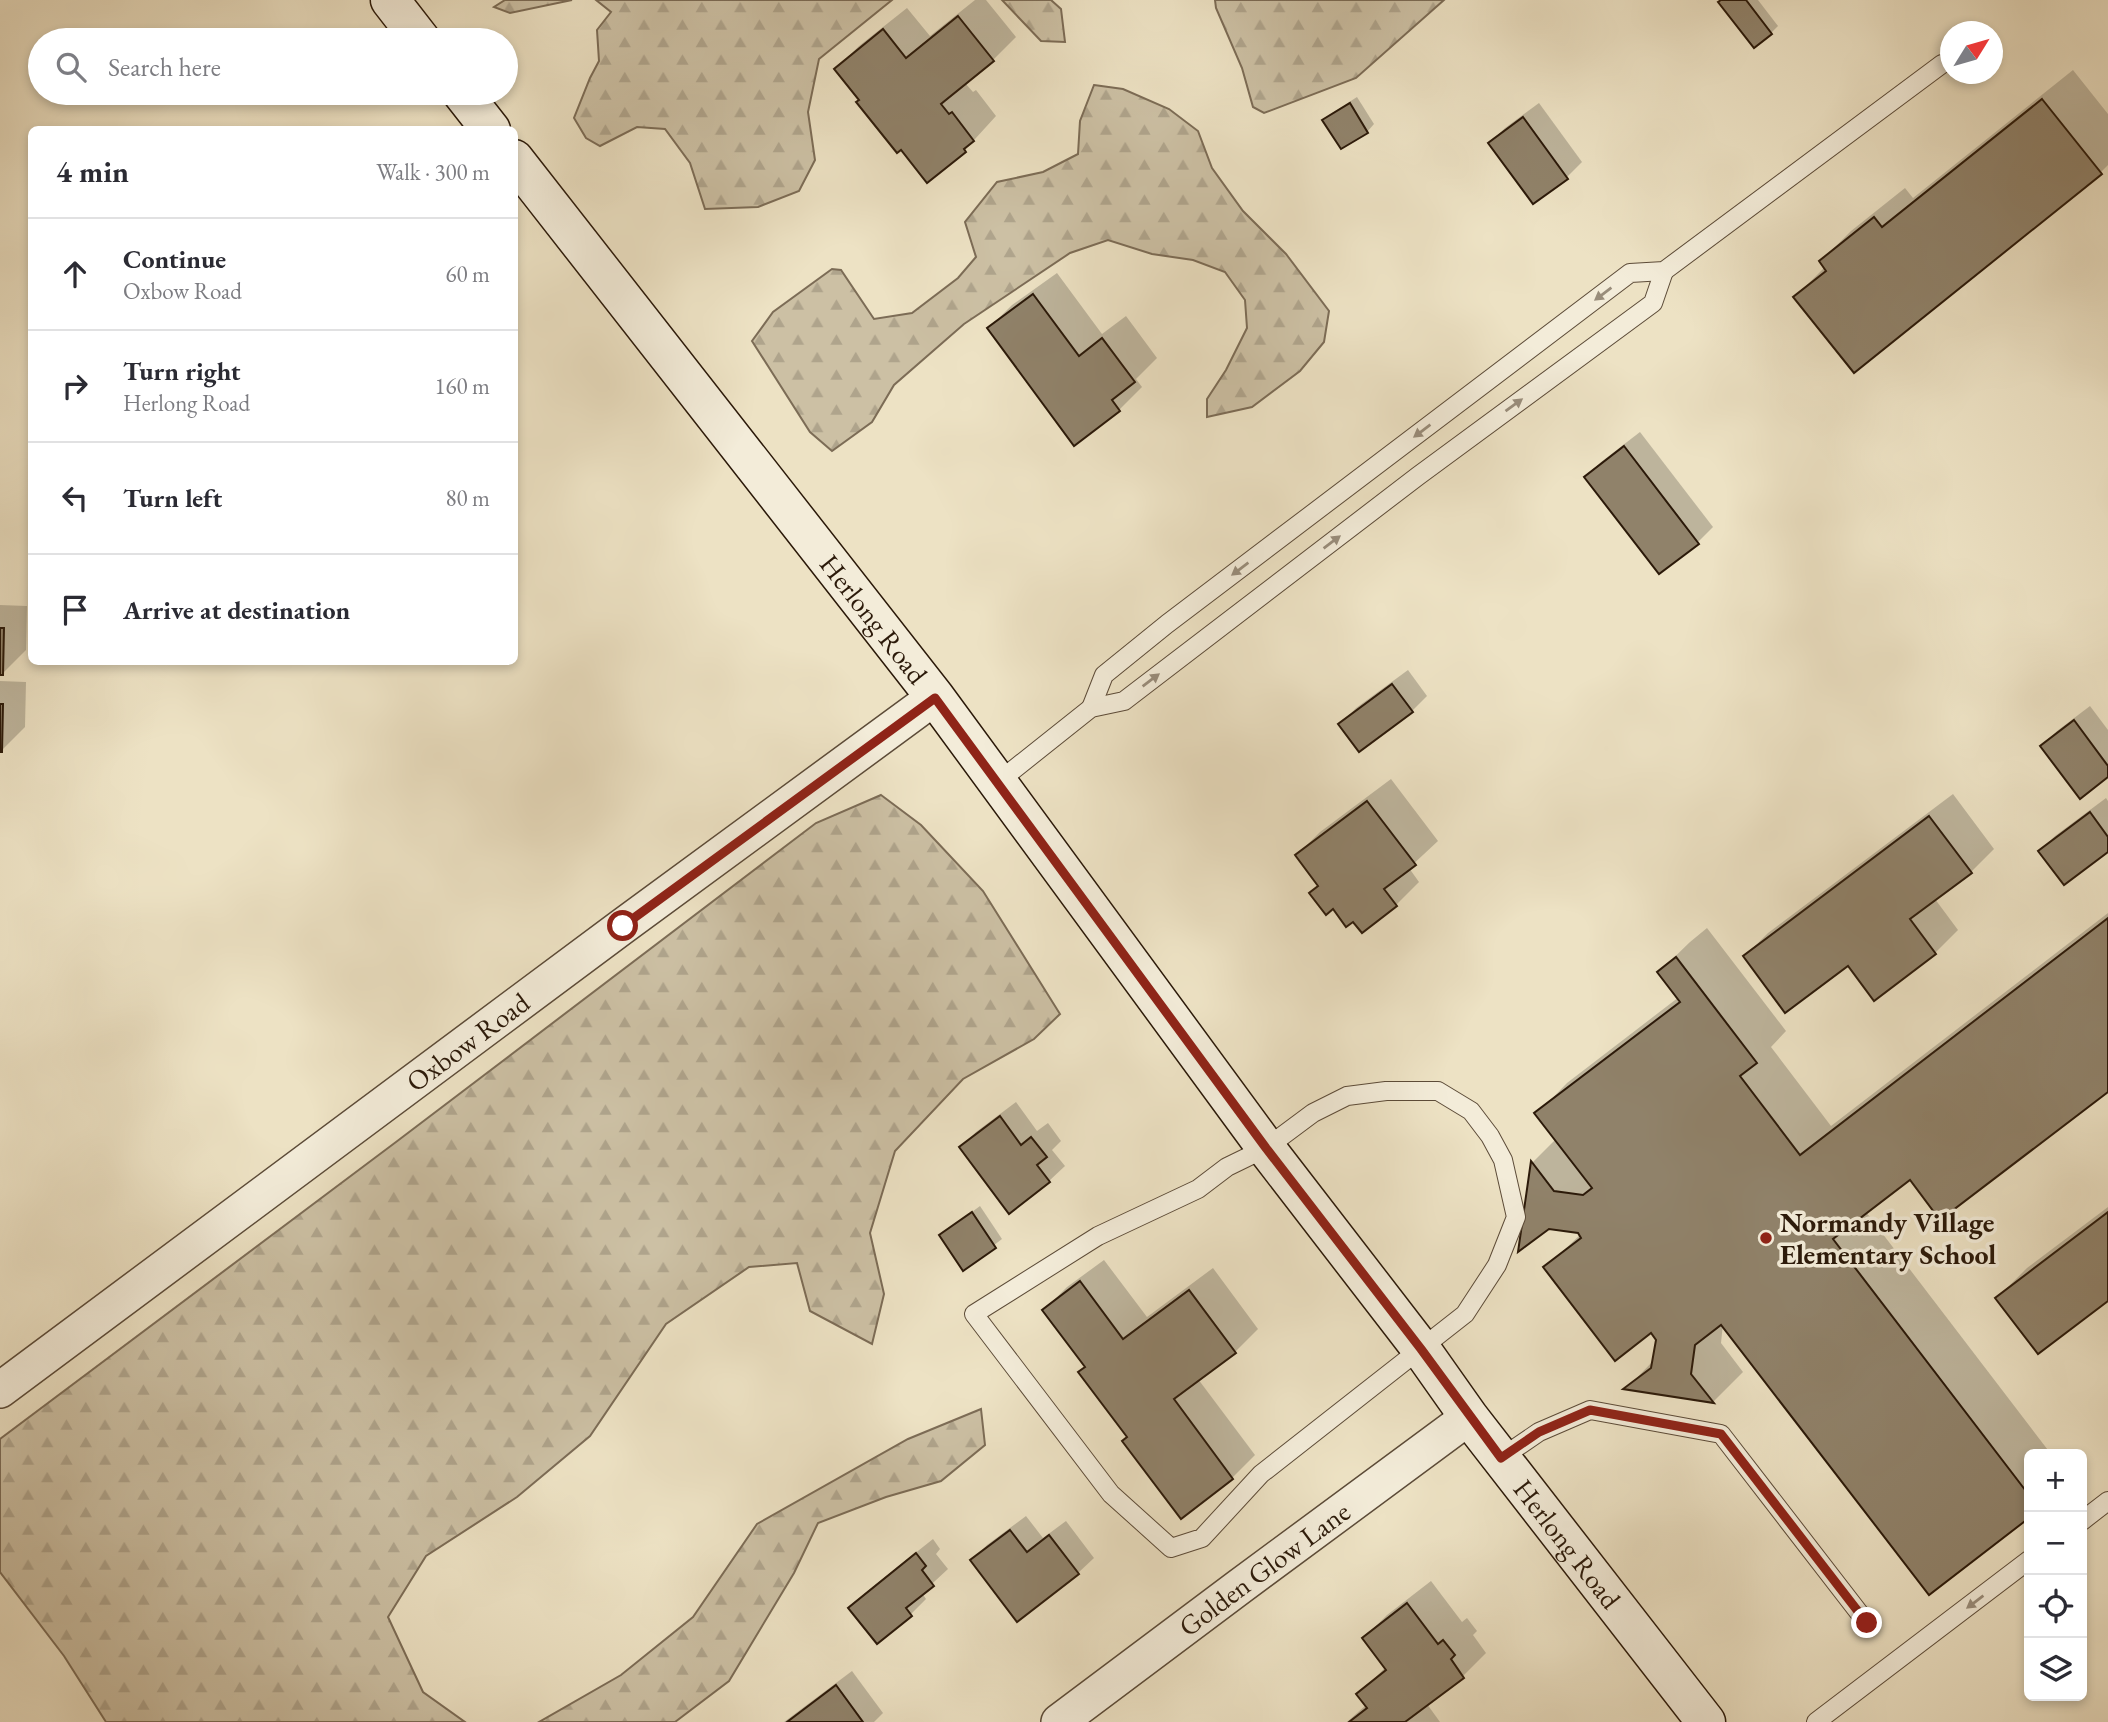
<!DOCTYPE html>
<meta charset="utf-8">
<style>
body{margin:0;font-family:"EB Garamond",serif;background:#f7f7f7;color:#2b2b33}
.controls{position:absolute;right:21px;bottom:21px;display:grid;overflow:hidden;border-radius:10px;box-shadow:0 4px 10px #0003}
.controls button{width:63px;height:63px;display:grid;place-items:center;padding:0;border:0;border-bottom:2px solid #e1e1e2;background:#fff;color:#2b2b33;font:35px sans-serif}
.compass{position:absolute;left:1940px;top:21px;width:63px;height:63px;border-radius:50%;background:#fff;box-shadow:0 4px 10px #0003;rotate:53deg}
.stop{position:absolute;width:21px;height:21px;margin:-16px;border:5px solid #8f2418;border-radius:50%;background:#fff}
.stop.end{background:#8f2418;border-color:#fff;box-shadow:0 2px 7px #0008}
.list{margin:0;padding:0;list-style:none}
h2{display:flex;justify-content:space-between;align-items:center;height:91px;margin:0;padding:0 28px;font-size:30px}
h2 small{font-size:23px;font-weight:400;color:#7c7c81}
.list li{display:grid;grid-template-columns:46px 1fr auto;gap:21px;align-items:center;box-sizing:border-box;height:112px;padding:0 28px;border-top:2px solid #e1e1e2}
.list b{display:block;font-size:26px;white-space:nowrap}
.list p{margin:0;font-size:23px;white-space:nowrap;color:#7c7c81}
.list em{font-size:23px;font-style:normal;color:#7c7c81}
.icon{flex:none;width:38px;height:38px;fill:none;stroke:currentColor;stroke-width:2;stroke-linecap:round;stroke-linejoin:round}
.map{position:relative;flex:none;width:2108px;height:1722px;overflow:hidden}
.search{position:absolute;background:#fff;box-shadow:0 4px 10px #0003;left:28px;top:28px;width:490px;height:77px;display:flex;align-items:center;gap:18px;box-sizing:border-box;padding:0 24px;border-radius:38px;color:#7c7c81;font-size:26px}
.panel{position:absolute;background:#fff;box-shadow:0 4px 10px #0003;left:28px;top:126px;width:490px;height:539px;border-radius:10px}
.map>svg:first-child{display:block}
.forest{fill:url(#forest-firs);stroke:#7c6c56;stroke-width:2}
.shadow{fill:#0003}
.building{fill:#90826a;stroke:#2b1909;stroke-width:2}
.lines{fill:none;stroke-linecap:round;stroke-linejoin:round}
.lane-casing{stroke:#5c4b38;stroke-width:20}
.street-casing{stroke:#5c4b38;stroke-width:38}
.secondary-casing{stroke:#2b1909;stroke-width:41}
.lane{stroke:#f3ecd9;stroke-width:18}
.street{stroke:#f3ecd9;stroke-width:35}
.secondary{stroke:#f3ecd9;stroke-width:38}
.oneway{fill:#998d7b}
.route{stroke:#8f2418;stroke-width:9}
.poi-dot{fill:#8f2418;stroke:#f3ecd9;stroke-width:2.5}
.labels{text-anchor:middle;stroke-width:7;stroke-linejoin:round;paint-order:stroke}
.street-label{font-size:28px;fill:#2b1909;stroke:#f3ecd9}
.poi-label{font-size:28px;font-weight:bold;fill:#2b1909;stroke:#f3ecd9;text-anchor:start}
</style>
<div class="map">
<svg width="2108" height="1722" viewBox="0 0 2108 1722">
<defs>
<pattern id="forest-firs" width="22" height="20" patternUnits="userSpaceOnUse" patternTransform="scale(1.75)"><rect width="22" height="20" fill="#ccc0a4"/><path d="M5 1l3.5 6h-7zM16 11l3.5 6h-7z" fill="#afa48c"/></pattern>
</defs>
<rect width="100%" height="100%" fill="#ede2c4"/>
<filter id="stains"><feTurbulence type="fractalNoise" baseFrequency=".00286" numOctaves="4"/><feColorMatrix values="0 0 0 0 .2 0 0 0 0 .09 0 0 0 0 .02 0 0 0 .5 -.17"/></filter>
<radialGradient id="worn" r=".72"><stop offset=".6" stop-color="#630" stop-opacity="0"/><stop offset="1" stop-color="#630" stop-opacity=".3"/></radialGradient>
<g class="forest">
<path d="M 505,0 L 572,0 L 510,13 L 494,7 Z"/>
<path d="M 596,0 L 892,0 L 819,59 L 808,112 L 815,160 L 799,191 L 758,207 L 705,209 L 690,163 L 665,129 L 637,127 L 600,146 L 586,138 L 574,118 L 590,78 L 599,61 L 597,30 L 611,12 Z"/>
<path d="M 1002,0 L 1051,0 L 1061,9 L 1065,42 L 1041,41 Z"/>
<path d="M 1215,0 L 1444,0 L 1356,78 L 1264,113 L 1253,107 L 1242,68 L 1216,8 Z"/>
<path d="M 1094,85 L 1123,89 L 1169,109 L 1198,131 L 1212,168 L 1243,211 L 1286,254 L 1329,311 L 1324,342 L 1300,371 L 1252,407 L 1207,417 L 1207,399 L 1226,370 L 1247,328 L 1245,300 L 1225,272 L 1193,260 L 1152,254 L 1108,240 L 1070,253 L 964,324 L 894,385 L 872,422 L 832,451 L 810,432 L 752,341 L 773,312 L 832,269 L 841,270 L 874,319 L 912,313 L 958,278 L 976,257 L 965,222 L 997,182 L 1043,172 L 1078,154 L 1080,121 Z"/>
<path d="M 881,795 L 921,825 L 983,891 L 1060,1014 L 1034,1039 L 963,1079 L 895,1151 L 870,1233 L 884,1294 L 872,1344 L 810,1311 L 797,1263 L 749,1267 L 666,1324 L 590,1436 L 517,1497 L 426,1556 L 388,1617 L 423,1692 L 465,1722 L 106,1722 L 64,1656 L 0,1572 L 0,1439 L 396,1142 L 816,823 Z"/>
<path d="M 981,1409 L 985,1445 L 941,1481 L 886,1497 L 818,1523 L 794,1573 L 729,1681 L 675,1722 L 539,1722 L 621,1675 L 693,1617 L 757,1524 L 908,1439 Z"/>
</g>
<g class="shadow">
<path d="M 975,0 L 986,0 L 1016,37 L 993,60 L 965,83 L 973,92 L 976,90 L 996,116 L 965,150 L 861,99 L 836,69 L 859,46 L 907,8 L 930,36 Z"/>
<path d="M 1722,0 L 1758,0 L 1778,26 L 1771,33 Z"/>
<path d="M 2073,70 L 2108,114 L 2108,165 L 2101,172 L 1795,297 L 1825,267 L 1821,261 L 1851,231 L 1905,188 L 1913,198 Z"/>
<path d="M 1357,97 L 1374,124 L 1367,132 L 1325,120 L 1332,113 Z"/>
<path d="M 1539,103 L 1582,162 L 1567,177 L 1533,202 L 1490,143 L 1505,128 Z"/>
<path d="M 1057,273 L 1102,334 L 1126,316 L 1157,358 L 1136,379 L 1142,387 L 1119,410 L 989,328 L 1012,305 Z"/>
<path d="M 1640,432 L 1713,527 L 1698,542 L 1659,572 L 1586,477 L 1601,462 Z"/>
<path d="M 0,605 L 27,606 L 26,650 L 3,673 L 0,673 Z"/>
<path d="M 1408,670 L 1427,696 L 1412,711 L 1341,724 L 1356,708 Z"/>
<path d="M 0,681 L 26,682 L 25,727 L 2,750 L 0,750 Z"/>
<path d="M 2090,706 L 2108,730 L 2108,775 L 2042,746 L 2057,731 Z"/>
<path d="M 1391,779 L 1438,841 L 1409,868 L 1419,882 L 1396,905 L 1362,930 L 1320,885 L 1297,855 L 1320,832 Z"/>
<path d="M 1953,794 L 1994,849 L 1971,872 L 1935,899 L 1958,930 L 1935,953 L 1849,964 L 1745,956 L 1768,933 Z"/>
<path d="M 2106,798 L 2108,801 L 2108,850 L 2040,851 L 2055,836 Z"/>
<path d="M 2108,913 L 2108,1090 L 1910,1177 L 1866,1212 L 2051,1454 L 2029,1454 L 2029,1516 L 1929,1592 L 1723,1324 L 1721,1343 L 1743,1372 L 1714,1401 L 1627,1388 L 1654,1360 L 1658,1339 L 1651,1330 L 1546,1267 L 1581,1234 L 1579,1231 L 1548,1227 L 1520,1248 L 1533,1162 L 1556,1139 L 1537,1114 L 1567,1083 L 1679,997 L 1659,972 L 1690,942 L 1707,928 L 1786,1031 L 1771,1047 L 1831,1126 Z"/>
<path d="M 1016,1102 L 1037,1131 L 1048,1123 L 1061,1141 L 1052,1150 L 1065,1166 L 1049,1181 L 961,1147 L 976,1132 Z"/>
<path d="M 980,1206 L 1002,1239 L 964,1268 L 941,1235 Z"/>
<path d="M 2108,1207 L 2108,1298 L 1997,1298 L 2027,1268 Z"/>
<path d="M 1104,1260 L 1147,1317 L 1213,1268 L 1258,1329 L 1235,1352 L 1198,1379 L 1255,1455 L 1232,1478 L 1128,1437 L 1087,1366 L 1044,1310 L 1067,1287 Z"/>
<path d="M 1026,1516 L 1043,1538 L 1066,1521 L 1094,1558 L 1078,1573 L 1018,1619 L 972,1560 L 987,1545 Z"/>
<path d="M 933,1539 L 940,1549 L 936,1554 L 948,1569 L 922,1593 L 926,1599 L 911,1614 L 850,1608 L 865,1593 Z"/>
<path d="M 1431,1581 L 1462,1622 L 1467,1618 L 1477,1631 L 1473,1635 L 1486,1653 L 1463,1676 L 1427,1704 L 1440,1722 L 1347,1722 L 1366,1705 L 1358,1694 L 1386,1667 L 1364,1638 L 1387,1615 Z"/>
<path d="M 852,1671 L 883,1713 L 874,1722 L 784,1722 Z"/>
</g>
<g class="building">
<path d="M 1721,0 L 1746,0 L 1772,34 L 1754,48 L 1718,2 Z"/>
<path d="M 958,16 L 994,61 L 941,104 L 949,114 L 952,112 L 974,141 L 964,149 L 966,152 L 927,183 L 901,150 L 897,153 L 856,102 L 859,100 L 834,69 L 883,29 L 906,58 Z"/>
<path d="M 2042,99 L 2102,174 L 1854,373 L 1793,297 L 1826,271 L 1819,261 L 1874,217 L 1882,227 Z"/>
<path d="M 1350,103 L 1368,133 L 1341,149 L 1322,120 Z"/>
<path d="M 1523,117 L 1568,179 L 1533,204 L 1488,143 Z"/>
<path d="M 1033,294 L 1079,356 L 1102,338 L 1135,382 L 1112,400 L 1120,411 L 1074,446 L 987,328 Z"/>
<path d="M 1624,446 L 1699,544 L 1659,574 L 1584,477 Z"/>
<path d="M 0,628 L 4,628 L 3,675 L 0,675 Z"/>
<path d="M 1392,684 L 1413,712 L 1359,752 L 1338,724 Z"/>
<path d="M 0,704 L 3,704 L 2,752 L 0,752 Z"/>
<path d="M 2074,720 L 2108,766 L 2108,777 L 2080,799 L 2040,746 Z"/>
<path d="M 1367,801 L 1416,865 L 1384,889 L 1397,906 L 1362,933 L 1353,922 L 1346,927 L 1333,909 L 1326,915 L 1309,893 L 1318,886 L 1295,855 Z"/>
<path d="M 2090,812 L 2108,837 L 2108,852 L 2064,885 L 2038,851 Z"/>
<path d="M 1929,816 L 1972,873 L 1910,919 L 1936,954 L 1874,1001 L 1848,966 L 1785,1013 L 1743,956 Z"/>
<path d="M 2108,918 L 2108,1092 L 1940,1220 L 1910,1180 L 1833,1239 L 2029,1495 L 2029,1518 L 1929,1595 L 1721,1325 L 1695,1345 L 1691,1374 L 1714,1403 L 1623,1389 L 1651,1368 L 1656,1340 L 1651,1333 L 1615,1361 L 1543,1267 L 1581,1238 L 1578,1233 L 1549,1229 L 1518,1252 L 1531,1161 L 1554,1191 L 1583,1195 L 1592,1188 L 1534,1113 L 1680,1002 L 1657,972 L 1676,957 L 1757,1063 L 1740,1076 L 1800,1155 Z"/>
<path d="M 1000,1116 L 1021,1145 L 1031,1137 L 1047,1157 L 1037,1165 L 1050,1182 L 1009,1214 L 959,1147 Z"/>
<path d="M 972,1212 L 996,1248 L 963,1271 L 939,1235 Z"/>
<path d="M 2108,1212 L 2108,1301 L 2038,1354 L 1995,1298 Z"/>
<path d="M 1080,1281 L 1123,1339 L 1189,1290 L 1236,1353 L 1174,1399 L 1233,1479 L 1181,1519 L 1122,1441 L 1127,1437 L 1078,1372 L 1085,1367 L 1042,1310 Z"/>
<path d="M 1010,1530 L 1027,1552 L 1049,1535 L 1079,1574 L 1017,1622 L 970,1560 Z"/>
<path d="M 916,1553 L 926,1566 L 922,1570 L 934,1586 L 906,1608 L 912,1616 L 877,1644 L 848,1608 Z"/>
<path d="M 1407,1603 L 1438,1644 L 1443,1640 L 1455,1655 L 1451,1659 L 1464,1678 L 1405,1722 L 1349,1722 L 1367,1708 L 1356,1694 L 1386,1670 L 1362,1638 Z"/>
<path d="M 836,1685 L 863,1722 L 787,1722 Z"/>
</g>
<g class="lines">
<defs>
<g id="lane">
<path d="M 1091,708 L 1104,675 L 1167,624 L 1630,273 L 1664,271 L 1942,64"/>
<path d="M 998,782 L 1091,708 L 1124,701 L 1418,476 L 1653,303 L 1664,271"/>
<path d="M 1386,1091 L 1438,1091 L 1471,1111 L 1490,1136 L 1503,1160 L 1516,1217 L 1497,1265 L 1465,1314 L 1261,1474 L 1202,1538 L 1171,1548 L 1111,1494 L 974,1314 L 1098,1236 L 1198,1189 L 1227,1167 L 1266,1148 L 1313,1113 L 1347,1096 Z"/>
<path d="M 1501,1458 L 1539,1432 L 1590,1410 L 1721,1434 L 1867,1623"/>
<path d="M 2082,1521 L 2108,1501"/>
<path d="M 1816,1722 L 2029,1560"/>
</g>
<g id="street">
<path id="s1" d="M 0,1390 L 623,926 L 935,697"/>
<path id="s2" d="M 1059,1722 L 1239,1587 L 1469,1417"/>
</g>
<g id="secondary">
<path d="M 390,0 L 421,40"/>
<path d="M 462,93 L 491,130"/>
<path id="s3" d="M 514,159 L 935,697 L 1266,1148 L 1421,1349 L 1469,1417 L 1706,1722"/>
</g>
</defs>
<use href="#lane" class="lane-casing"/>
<use href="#street" class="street-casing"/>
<use href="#secondary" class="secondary-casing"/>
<use href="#lane" class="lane"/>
<use href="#street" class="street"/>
<use href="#secondary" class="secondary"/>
</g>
<defs><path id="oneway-solid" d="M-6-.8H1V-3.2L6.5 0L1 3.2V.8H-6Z" transform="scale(1.75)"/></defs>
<g class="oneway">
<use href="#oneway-solid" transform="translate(1603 294) rotate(143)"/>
<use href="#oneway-solid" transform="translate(1514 405) rotate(-36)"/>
<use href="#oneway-solid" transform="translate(1422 431) rotate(143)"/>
<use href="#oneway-solid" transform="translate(1332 542) rotate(-37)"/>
<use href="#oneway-solid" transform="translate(1240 569) rotate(143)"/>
<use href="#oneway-solid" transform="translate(1151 680) rotate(-37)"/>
<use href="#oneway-solid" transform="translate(1975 1602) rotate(143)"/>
</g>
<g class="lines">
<path class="route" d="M 623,926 L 935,698 L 1266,1148 L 1421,1349 L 1501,1458 L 1539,1432 L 1590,1410 L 1721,1434 L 1867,1623"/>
</g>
<circle class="poi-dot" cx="1766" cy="1238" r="7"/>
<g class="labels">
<g class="street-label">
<text dy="10" stroke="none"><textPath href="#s3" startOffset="584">Herlong Road</textPath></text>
<text dy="10" stroke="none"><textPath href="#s1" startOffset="583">Oxbow Road</textPath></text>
<text dy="10" stroke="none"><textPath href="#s3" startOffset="1740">Herlong Road</textPath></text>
<text dy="10" stroke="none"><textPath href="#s2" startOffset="256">Golden Glow Lane</textPath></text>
</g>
<g class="poi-label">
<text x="1780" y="1232">Normandy Village<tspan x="1780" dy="32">Elementary School</tspan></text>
</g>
</g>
<rect width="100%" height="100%" filter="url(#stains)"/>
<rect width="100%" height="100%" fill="url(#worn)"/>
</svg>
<div class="controls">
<button>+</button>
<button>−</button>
<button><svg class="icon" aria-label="locate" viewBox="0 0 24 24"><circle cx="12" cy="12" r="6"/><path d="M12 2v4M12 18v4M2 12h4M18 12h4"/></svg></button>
<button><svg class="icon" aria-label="layers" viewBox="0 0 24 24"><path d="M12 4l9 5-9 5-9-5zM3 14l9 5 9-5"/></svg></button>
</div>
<svg class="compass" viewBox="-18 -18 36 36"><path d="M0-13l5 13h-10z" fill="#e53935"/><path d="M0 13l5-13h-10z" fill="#7c7c81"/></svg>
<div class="stop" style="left:623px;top:926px"></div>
<div class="stop end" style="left:1867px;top:1623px"></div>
<div class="search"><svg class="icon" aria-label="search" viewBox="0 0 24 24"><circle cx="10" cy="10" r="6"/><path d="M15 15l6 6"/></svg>Search here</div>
<section class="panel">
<h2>4 min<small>Walk · 300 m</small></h2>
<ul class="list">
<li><svg class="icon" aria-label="ahead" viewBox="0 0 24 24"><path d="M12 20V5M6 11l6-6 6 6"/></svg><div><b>Continue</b><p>Oxbow Road</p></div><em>60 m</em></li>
<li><svg class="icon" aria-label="right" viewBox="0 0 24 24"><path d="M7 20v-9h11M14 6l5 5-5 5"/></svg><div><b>Turn right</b><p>Herlong Road</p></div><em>160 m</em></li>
<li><svg class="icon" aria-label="left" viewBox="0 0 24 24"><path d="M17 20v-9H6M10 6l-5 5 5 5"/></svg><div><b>Turn left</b></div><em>80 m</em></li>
<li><svg class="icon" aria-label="arrive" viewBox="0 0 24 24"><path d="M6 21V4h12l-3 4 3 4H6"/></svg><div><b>Arrive at destination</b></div></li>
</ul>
</section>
</div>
